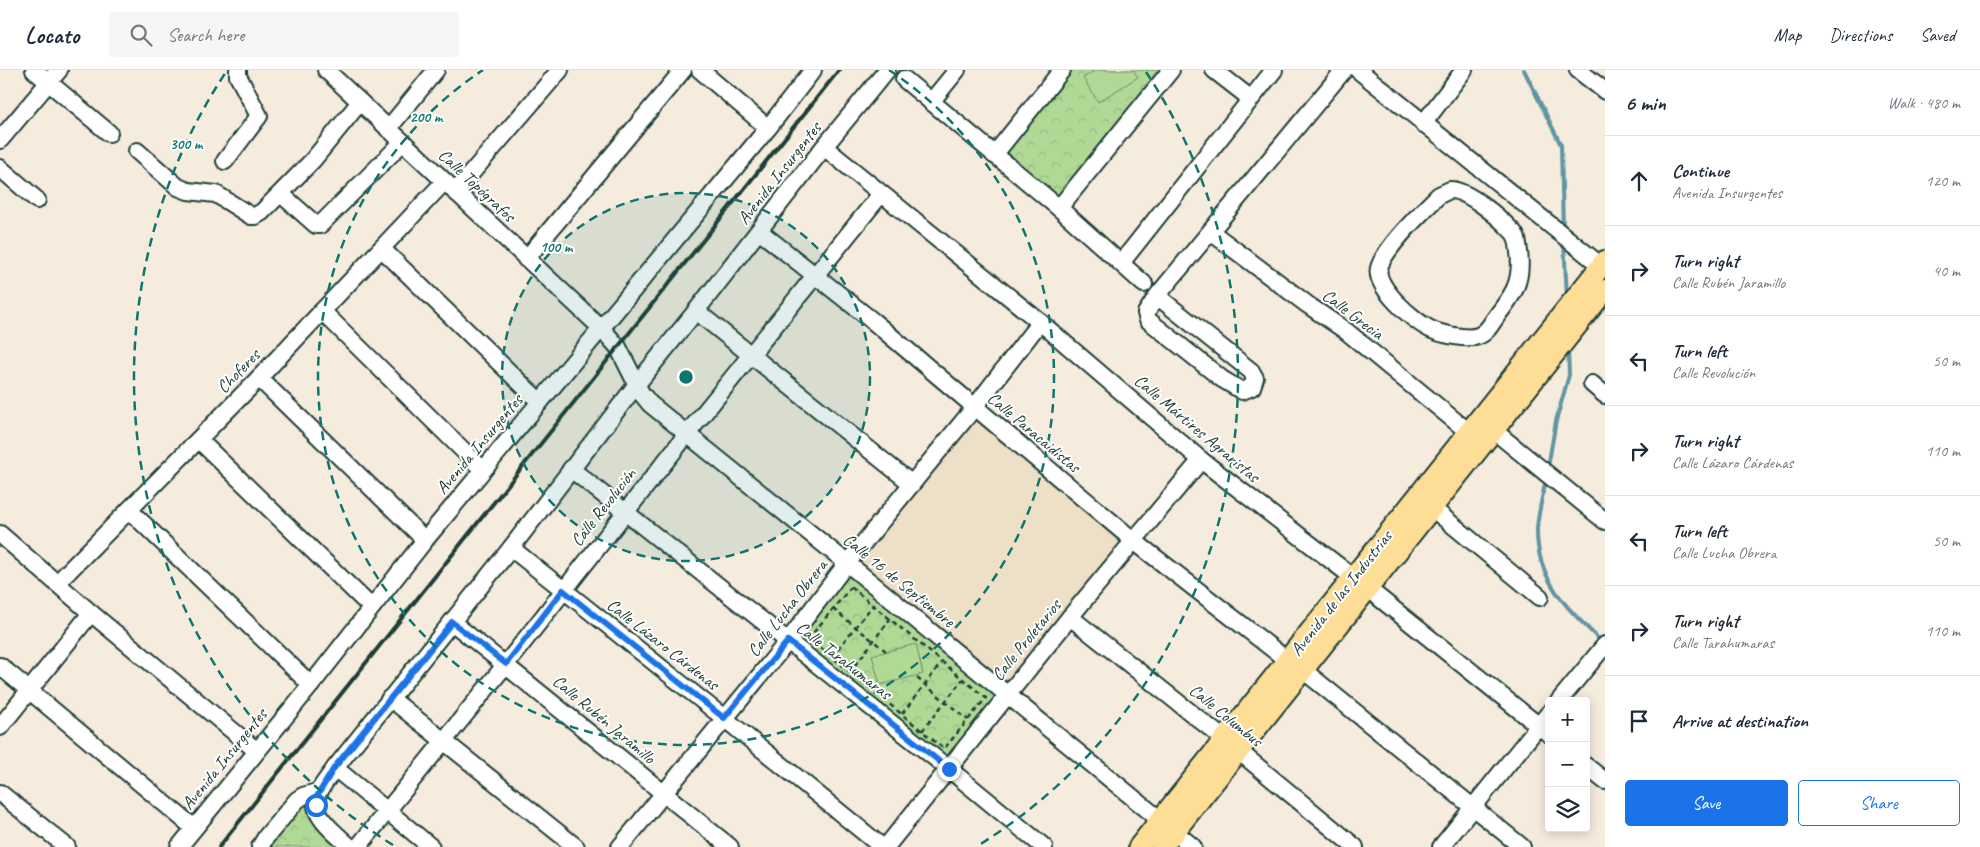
<!DOCTYPE html>
<meta charset="utf-8">
<style>
body{margin:0;font-family:Caveat,sans-serif;background:#f6f6f7;color:#1f2937}
.controls{position:absolute;right:15px;bottom:15px;display:grid;overflow:hidden;border-radius:5px;box-shadow:0 2px 12px #0003}
.controls button{width:45px;height:45px;display:grid;place-items:center;padding:0;border:0;border-bottom:1px solid #e0e1e3;background:#fff;color:#1f2937;font:25px sans-serif}
.stop{position:absolute;width:15px;height:15px;margin:-11px;border:4px solid #1a73e8;border-radius:50%;background:#fff}
.stop.end{background:#1a73e8;border-color:#fff;box-shadow:0 1px 5px #0008}
.list{margin:0;padding:0;list-style:none}
h2{display:flex;justify-content:space-between;align-items:center;height:65px;margin:0;padding:0 20px;font-size:21px}
h2 small{font-size:16px;font-weight:400;color:#747a83}
.list li{display:grid;grid-template-columns:32px 1fr auto;gap:15px;align-items:center;box-sizing:border-box;height:90px;padding:0 20px;border-top:1px solid #e0e1e3}
.list b{display:block;font-size:19px;white-space:nowrap}
.list p{margin:0;font-size:16px;white-space:nowrap;color:#747a83}
.list em{font-size:16px;font-style:normal;color:#747a83}
.actions{display:flex;gap:10px;padding:15px 20px}
.actions a{flex:1;padding:11px 0;border:1px solid #1a73e8;border-radius:5px;text-align:center;font-size:18px;color:#1a73e8}
.actions .main{background:#1a73e8;color:#fff}
.icon{flex:none;width:28px;height:28px;fill:none;stroke:currentColor;stroke-width:2;stroke-linecap:round;stroke-linejoin:round}
.map{position:relative;flex:none;width:1605px;height:777px;overflow:hidden}
header{display:flex;align-items:center;gap:30px;box-sizing:border-box;height:70px;padding:0 25px;background:#fff;border-bottom:1px solid #e0e1e3}
header strong{font-size:24px}
nav{display:flex;gap:28px;margin-inline-start:auto;font-size:18px}
.search{width:350px;height:45px;background:#f6f6f7;display:flex;align-items:center;gap:12px;box-sizing:border-box;padding:0 18px;border-radius:5px;color:#747a83;font-size:19px}
main{display:flex}
aside{flex:1;background:#fff}
.map>svg:first-child{display:block}
.built{fill:#eedfc7}
.forest{fill:url(#forest-crowns);stroke:#688b65}
.pitch{fill:#b0d996;stroke:#688b65}
.lines{fill:none;stroke-linecap:round;stroke-linejoin:round}
.stream{stroke:#6095a3;stroke-width:4}
.minor-casing{stroke:#1f3d34;stroke-width:20}
.major-casing{stroke:#1f3d34;stroke-width:24}
.path{stroke:#1f3d34;stroke-width:2.5;stroke-dasharray:5 4;stroke-linecap:butt}
.minor{stroke:#fff;stroke-width:16}
.major{stroke:#fedd96;stroke-width:20}
.rail{stroke:#1f3d34;stroke-width:4}
.route{stroke:#1a73e8;stroke-width:6}
.ring{fill:none;stroke:#0f766e;stroke-width:2.5;stroke-dasharray:9 6}
.labels{text-anchor:middle;stroke-width:4;stroke-linejoin:round;paint-order:stroke}
.street-label{font-size:18px;fill:#1f3d34;stroke:#fff}
.centre{fill:#0f766e;stroke:#fff;stroke-width:2.5}
.ring-label{font-size:15px;text-anchor:middle;font-weight:bold;fill:#0f766e;stroke:#fff;stroke-width:4;stroke-linejoin:round;paint-order:stroke}
</style>
<header>
<strong>Locato</strong>
<div class="search"><svg class="icon" aria-label="search" viewBox="0 0 24 24"><circle cx="10" cy="10" r="6"/><path d="M15 15l6 6"/></svg>Search here</div>
<nav><a>Map</a><a>Directions</a><a>Saved</a></nav>
</header>
<main>
<div class="map">
<svg width="1605" height="777" viewBox="0 0 1605 777">
<defs>
<pattern id="forest-crowns" width="20" height="18" patternUnits="userSpaceOnUse" patternTransform="scale(1.25)"><rect width="20" height="18" fill="#b0d996"/><path d="M2 6a3 3 0 1 1 6 0M12 15a3 3 0 1 1 6 0" fill="none" stroke="#97bb82"/></pattern>
</defs>
<rect width="100%" height="100%" fill="#f5ecde"/>
<filter id="ink" filterUnits="userSpaceOnUse"><feTurbulence type="fractalNoise" baseFrequency=".02" numOctaves="2"/><feDisplacementMap in="SourceGraphic" scale="10" xChannelSelector="R" yChannelSelector="G"/><feConvolveMatrix kernelMatrix="1 2 1 2 8 2 1 2 1" color-interpolation-filters="sRGB"/></filter>
<g filter="url(#ink)">
<path class="built" d="M 974,338 L 1124,472 L 1007,625 L 847,493 Z"/>
<g class="forest">
<path d="M 1062,0 L 1171,0 L 1059,138 L 994,85 Z"/>
<path d="M 847,493 L 1007,625 L 949,699 L 788,571 Z"/>
<path d="M 316,728 L 350,777 L 260,777 L 283,746 Z"/>
</g>
<g class="pitch">
<path d="M 1096,0 L 1133,0 L 1138,7 L 1098,32 L 1083,8 Z"/>
<path d="M 916,574 L 923,604 L 880,615 L 872,585 Z"/>
</g>
<g class="lines">
<g class="stream">
<path d="M 1524,0 L 1561,75 L 1563,160"/>
<path d="M 1564,172 L 1567,227"/>
<path d="M 1548,397 L 1556,351 L 1569,305 L 1568,279"/>
<path d="M 1546,409 C 1543,425 1538,443 1537,459 C 1536,510 1568,539 1602,572"/>
</g>
<defs>
<g id="minor">
<path d="M 34,0 L 109,63"/>
<path d="M 326,0 L 601,258 L 618,277 L 641,323 L 650,334 L 847,493 L 1193,777"/>
<path d="M 700,0 L 768,58"/>
<path d="M 1214,0 L 1250,28"/>
<path d="M 1358,0 L 1605,199"/>
<path d="M 1578,0 L 1605,21"/>
<path d="M 904,9 L 1059,138 L 1144,214"/>
<path d="M 931,32 L 957,0"/>
<path d="M 1423,54 L 1464,0"/>
<path d="M 388,59 L 436,0"/>
<path d="M 0,70 L 59,0"/>
<path d="M 824,77 L 1040,252 L 1201,390 L 1367,518 L 1549,664"/>
<path d="M 137,81 L 178,117 L 188,121 L 216,124 L 251,146 L 255,146 L 262,142 L 313,90 L 360,32"/>
<path d="M 994,85 L 1062,0"/>
<path d="M 225,91 L 259,46 L 238,6 L 238,0"/>
<path d="M 0,98 L 37,130"/>
<path d="M 1450,120 C 1468,120 1500,148 1512,161 C 1518,166 1518,175 1519,182 C 1523,212 1513,225 1496,247 C 1491,254 1487,263 1478,266 C 1467,270 1440,264 1430,259 C 1414,251 1374,217 1379,198 C 1385,177 1423,141 1439,125 Z"/>
<path d="M 455,122 L 560,0"/>
<path d="M 281,124 L 316,155 L 320,155 L 403,72"/>
<path d="M 1059,138 L 1171,0"/>
<path d="M 759,161 L 874,252 L 1134,471 L 1287,590"/>
<path d="M 1211,162 L 1308,235 L 1346,261 L 1477,369"/>
<path d="M 382,179 L 540,332"/>
<path d="M 526,189 L 683,0"/>
<path d="M 1121,193 L 1274,0"/>
<path d="M 1157,226 L 1251,301 L 1255,308 L 1252,317 L 1242,321 L 1222,309 L 1148,250 L 1146,243 L 1157,226 L 1344,0"/>
<path d="M 322,241 L 483,400"/>
<path d="M 696,241 L 912,414"/>
<path d="M 259,308 L 425,470"/>
<path d="M 1592,314 L 1605,325"/>
<path d="M 1493,360 L 1605,451"/>
<path d="M 199,370 L 371,537"/>
<path d="M 571,399 L 949,699 L 1044,777"/>
<path d="M 1432,438 L 1540,527"/>
<path d="M 129,440 L 311,615"/>
<path d="M 0,464 L 91,543 L 257,681"/>
<path d="M 511,478 L 724,648 L 882,777"/>
<path d="M 57,513 L 259,308 L 444,112"/>
<path d="M 1070,547 L 1224,669 L 1355,777"/>
<path d="M 452,552 L 730,777"/>
<path d="M 0,596 L 194,758"/>
<path d="M 1303,600 L 1522,777"/>
<path d="M 390,628 L 576,777"/>
<path d="M 1559,631 L 1605,575"/>
<path d="M 0,657 L 91,543"/>
<path d="M 1586,696 L 1605,711"/>
<path d="M 335,698 L 431,777"/>
<path d="M 0,723 L 67,777"/>
<path d="M 179,777 L 311,615 L 425,470 L 768,58 L 813,0"/>
<path d="M 260,777 L 266,767 L 297,730 L 303,726 L 320,721"/>
<path d="M 350,777 C 339,766 313,748 316,730 C 318,719 329,707 335,698 L 511,478 L 637,314 L 696,241 L 824,77 L 887,0"/>
<path d="M 358,777 L 506,594 L 687,364 L 881,124"/>
<path d="M 620,777 L 788,571 L 847,493 L 974,338 L 1040,252"/>
<path d="M 886,777 L 1070,547 L 1201,390"/>
<path d="M 1441,777 L 1549,643"/>
</g>
<g id="major">
<path d="M 1139,777 L 1605,191"/>
<path d="M 1162,777 L 1605,220"/>
</g>
</defs>
<use href="#minor" class="minor-casing"/>
<use href="#major" class="major-casing"/>
<g class="path">
<path d="M 851,517 L 986,628 L 944,679 L 809,568 Z"/>
<path d="M 833,539 L 886,581"/>
<path d="M 832,586 L 873,535"/>
<path d="M 850,602 L 890,549"/>
<path d="M 917,608 L 968,650"/>
<path d="M 902,644 L 942,592"/>
<path d="M 922,661 L 963,609"/>
</g>
<use href="#minor" class="minor"/>
<use href="#major" class="major"/>
<path class="rail" d="M 219,777 L 839,0"/>
</g>
</g>
<g class="lines" filter="url(#ink)">
<path class="route" d="M 316,735 L 316,728 L 334,698 L 452,552 L 506,594 L 563,520 L 724,648 L 788,571 L 949,699"/>
</g>
<circle cx="686" cy="307" r="184" fill="#0f766e" fill-opacity=".12"/>
<g class="ring">
<circle cx="686" cy="307" r="184"/>
<path d="M889 0A368 368 0 1 1 483 0"/>
<path d="M393 775A552 552 0 0 1 226 2M1146 2A552 552 0 0 1 979 775"/>
</g>
<g class="labels">
<g class="street-label">
<text transform="translate(779 103) rotate(-52)" y="6">Avenida Insurgentes</text>
<text transform="translate(477 115) rotate(43)" y="6">Calle Topógrafos</text>
<text transform="translate(1353 244) rotate(37)" y="6">Calle Grecia</text>
<text transform="translate(238 301) rotate(-46)" y="6">Choferes</text>
<text transform="translate(1197 358) rotate(40)" y="6">Calle Mártires Agraristas</text>
<text transform="translate(1034 362) rotate(40)" y="6">Calle Paracaidistas</text>
<text transform="translate(479 374) rotate(-50)" y="6">Avenida Insurgentes</text>
<text transform="translate(603 437) rotate(-52)" y="6">Calle Revolución</text>
<text transform="translate(899 510) rotate(39)" y="6">Calle 16 de Septiembre</text>
<text transform="translate(1341 523) rotate(-52)" y="6">Avenida de las Industrias</text>
<text transform="translate(787 538) rotate(-52)" y="6">Calle Lucha Obrera</text>
<text transform="translate(1026 570) rotate(-51)" y="6">Calle Proletarios</text>
<text transform="translate(663 574) rotate(38)" y="6">Calle Lázaro Cárdenas</text>
<text transform="translate(844 590) rotate(38)" y="6">Calle Tarahumaras</text>
<text transform="translate(1226 645) rotate(39)" y="6">Calle Columbus</text>
<text transform="translate(604 649) rotate(40)" y="6">Calle Rubén Jaramillo</text>
<text transform="translate(224 689) rotate(-51)" y="6">Avenida Insurgentes</text>
</g>
</g>
<circle cx="686" cy="307" r="8" class="centre"/>
<g class="ring-label">
<text x="426" y="52">200 m</text>
<text x="186" y="79">300 m</text>
<text x="556" y="182">100 m</text>
</g>
</svg>
<div class="controls">
<button>+</button>
<button>−</button>
<button><svg class="icon" aria-label="layers" viewBox="0 0 24 24"><path d="M12 4l9 5-9 5-9-5zM3 14l9 5 9-5"/></svg></button>
</div>
<div class="stop" style="left:316px;top:735px"></div>
<div class="stop end" style="left:949px;top:699px"></div>
</div>
<aside>
<h2>6 min<small>Walk · 480 m</small></h2>
<ul class="list">
<li><svg class="icon" aria-label="ahead" viewBox="0 0 24 24"><path d="M12 20V5M6 11l6-6 6 6"/></svg><div><b>Continue</b><p>Avenida Insurgentes</p></div><em>120 m</em></li>
<li><svg class="icon" aria-label="right" viewBox="0 0 24 24"><path d="M7 20v-9h11M14 6l5 5-5 5"/></svg><div><b>Turn right</b><p>Calle Rubén Jaramillo</p></div><em>40 m</em></li>
<li><svg class="icon" aria-label="left" viewBox="0 0 24 24"><path d="M17 20v-9H6M10 6l-5 5 5 5"/></svg><div><b>Turn left</b><p>Calle Revolución</p></div><em>50 m</em></li>
<li><svg class="icon" aria-label="right" viewBox="0 0 24 24"><path d="M7 20v-9h11M14 6l5 5-5 5"/></svg><div><b>Turn right</b><p>Calle Lázaro Cárdenas</p></div><em>110 m</em></li>
<li><svg class="icon" aria-label="left" viewBox="0 0 24 24"><path d="M17 20v-9H6M10 6l-5 5 5 5"/></svg><div><b>Turn left</b><p>Calle Lucha Obrera</p></div><em>50 m</em></li>
<li><svg class="icon" aria-label="right" viewBox="0 0 24 24"><path d="M7 20v-9h11M14 6l5 5-5 5"/></svg><div><b>Turn right</b><p>Calle Tarahumaras</p></div><em>110 m</em></li>
<li><svg class="icon" aria-label="arrive" viewBox="0 0 24 24"><path d="M6 21V4h12l-3 4 3 4H6"/></svg><div><b>Arrive at destination</b></div></li>
</ul>
<div class="actions"><a class="main">Save</a><a>Share</a></div>
</aside>
</main>
